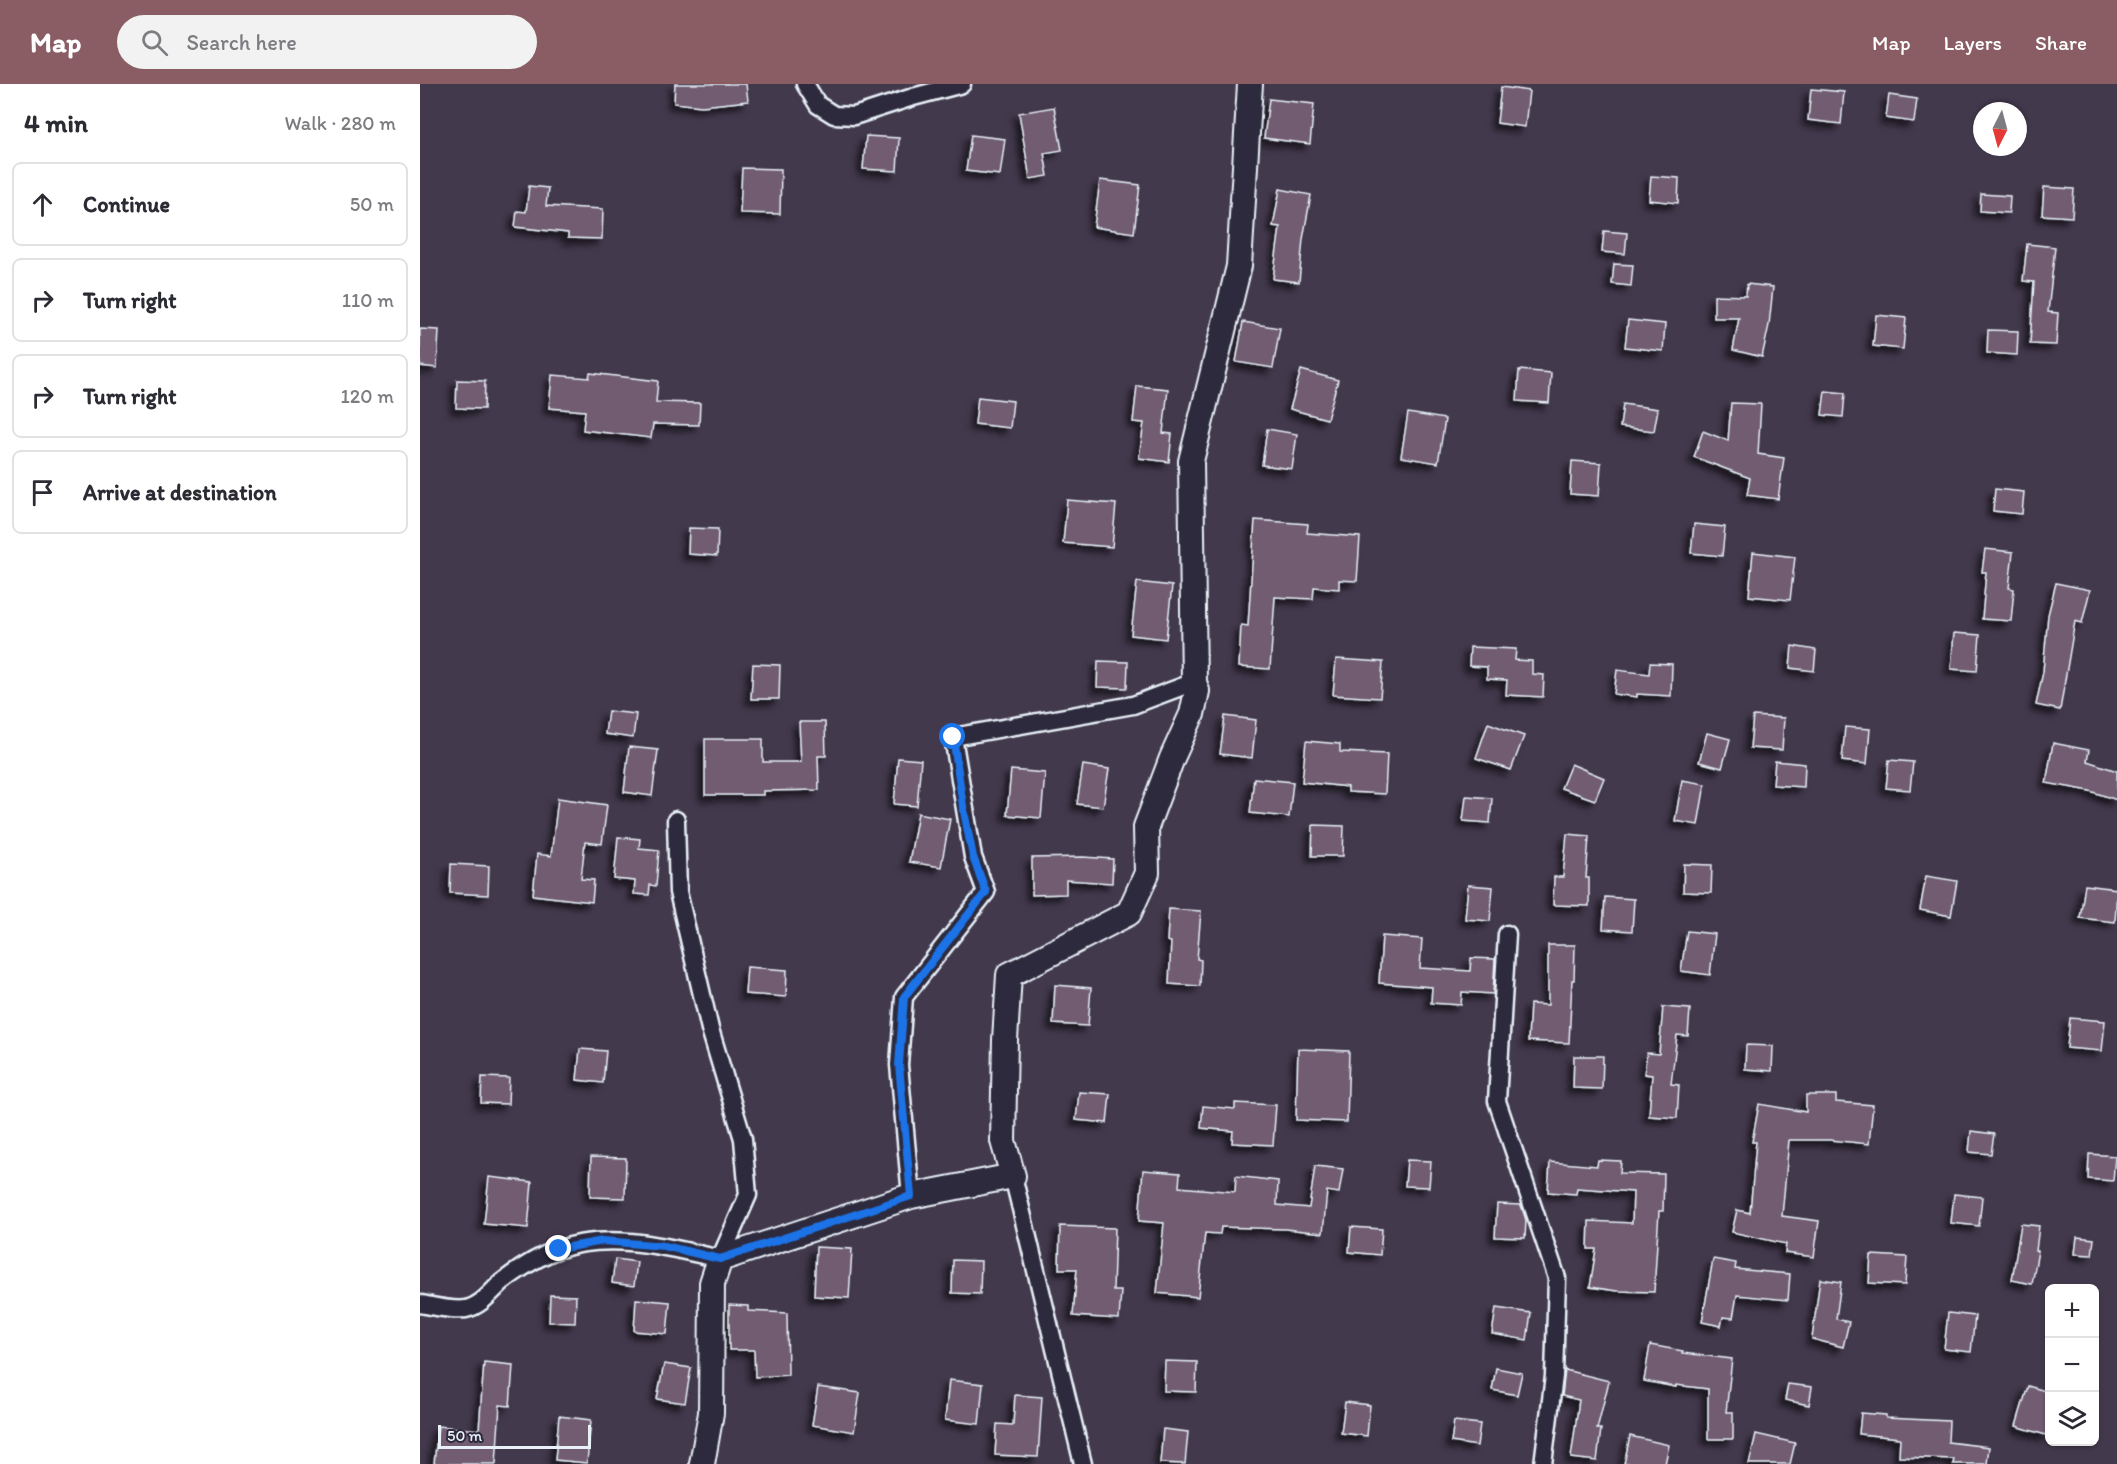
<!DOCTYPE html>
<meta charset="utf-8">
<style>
body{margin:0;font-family:Itim,sans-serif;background:#f2f2f3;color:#2b2b33}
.controls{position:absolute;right:18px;bottom:18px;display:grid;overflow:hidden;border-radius:9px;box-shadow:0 2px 4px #0004}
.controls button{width:54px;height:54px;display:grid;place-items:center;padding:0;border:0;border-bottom:2px solid #e1e1e2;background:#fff;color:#2b2b33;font:30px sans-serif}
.compass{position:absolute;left:1553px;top:18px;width:54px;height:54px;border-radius:50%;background:#fff;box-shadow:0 2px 4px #0004;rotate:186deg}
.scale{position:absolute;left:18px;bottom:15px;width:153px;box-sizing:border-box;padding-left:6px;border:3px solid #e8f1f8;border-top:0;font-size:16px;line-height:21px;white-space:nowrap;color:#e8f1f8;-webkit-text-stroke:4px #2f2a3d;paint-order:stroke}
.stop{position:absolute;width:18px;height:18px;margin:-14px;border:4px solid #1a73e8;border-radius:50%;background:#fff}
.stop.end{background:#1a73e8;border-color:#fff;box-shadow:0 2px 6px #0008}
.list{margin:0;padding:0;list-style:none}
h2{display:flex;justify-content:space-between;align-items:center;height:78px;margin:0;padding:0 24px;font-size:26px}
h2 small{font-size:20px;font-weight:400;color:#7c7c81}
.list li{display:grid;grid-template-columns:39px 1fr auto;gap:18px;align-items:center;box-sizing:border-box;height:84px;margin:0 12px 12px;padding:0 12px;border:2px solid #e1e1e2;border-radius:9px}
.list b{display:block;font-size:22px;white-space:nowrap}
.list em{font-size:20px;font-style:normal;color:#7c7c81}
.icon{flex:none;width:33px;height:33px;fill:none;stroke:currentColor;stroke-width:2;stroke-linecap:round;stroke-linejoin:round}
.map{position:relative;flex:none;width:1697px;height:1380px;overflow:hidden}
header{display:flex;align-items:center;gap:36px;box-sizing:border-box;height:84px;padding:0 30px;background:#8a5d65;color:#fff}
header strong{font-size:28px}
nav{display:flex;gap:33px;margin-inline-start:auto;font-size:21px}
.search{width:420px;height:54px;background:#f2f2f3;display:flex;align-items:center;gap:15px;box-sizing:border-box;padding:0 21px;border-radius:33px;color:#7c7c81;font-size:22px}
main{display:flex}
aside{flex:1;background:#fff}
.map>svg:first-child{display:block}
.building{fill:#715c72;stroke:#e8f1f8;stroke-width:1.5;filter:url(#shadow)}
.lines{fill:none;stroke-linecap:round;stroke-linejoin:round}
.street-casing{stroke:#e8f1f8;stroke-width:21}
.secondary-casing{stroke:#e8f1f8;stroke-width:28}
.street{stroke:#2f2a3d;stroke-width:16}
.secondary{stroke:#2f2a3d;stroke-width:24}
.route{stroke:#1a73e8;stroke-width:8}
</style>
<header>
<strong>Map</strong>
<div class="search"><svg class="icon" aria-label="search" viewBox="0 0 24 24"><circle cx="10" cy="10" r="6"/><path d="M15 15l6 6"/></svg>Search here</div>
<nav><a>Map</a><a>Layers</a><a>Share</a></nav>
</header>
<main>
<aside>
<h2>4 min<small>Walk · 280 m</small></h2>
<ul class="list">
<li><svg class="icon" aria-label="ahead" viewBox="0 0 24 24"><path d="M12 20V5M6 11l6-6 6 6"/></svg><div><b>Continue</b></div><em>50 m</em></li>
<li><svg class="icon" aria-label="right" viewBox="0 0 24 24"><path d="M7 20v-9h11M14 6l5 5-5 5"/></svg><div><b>Turn right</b></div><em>110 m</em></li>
<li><svg class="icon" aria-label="right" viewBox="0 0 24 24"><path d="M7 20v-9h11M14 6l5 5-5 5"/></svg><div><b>Turn right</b></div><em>120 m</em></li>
<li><svg class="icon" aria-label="arrive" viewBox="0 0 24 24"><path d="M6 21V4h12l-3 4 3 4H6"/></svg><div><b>Arrive at destination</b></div></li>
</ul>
</aside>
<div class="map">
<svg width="1697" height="1380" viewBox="0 0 1697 1380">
<defs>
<filter id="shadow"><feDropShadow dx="-5.5" dy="5.5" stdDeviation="3" flood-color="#0009"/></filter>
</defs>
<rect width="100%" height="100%" fill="#43394d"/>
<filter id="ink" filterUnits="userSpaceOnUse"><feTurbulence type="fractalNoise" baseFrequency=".0167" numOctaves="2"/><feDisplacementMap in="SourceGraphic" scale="12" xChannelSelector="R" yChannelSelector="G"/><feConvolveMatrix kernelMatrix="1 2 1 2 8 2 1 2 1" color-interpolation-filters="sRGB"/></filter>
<g filter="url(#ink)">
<g class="building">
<path d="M 255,0 L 326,0 L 328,17 L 282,22 L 254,19 Z"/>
<path d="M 1081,3 L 1109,7 L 1105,43 L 1077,39 Z"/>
<path d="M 1391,5 L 1424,8 L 1421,40 L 1388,36 Z"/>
<path d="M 1469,11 L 1497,15 L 1494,38 L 1466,34 Z"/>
<path d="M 849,15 L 894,20 L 890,60 L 844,54 Z"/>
<path d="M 634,23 L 642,66 L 624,69 L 628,92 L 610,95 L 599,29 Z"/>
<path d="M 551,51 L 585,55 L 580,91 L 546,87 Z"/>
<path d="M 446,52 L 479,54 L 477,87 L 443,85 Z"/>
<path d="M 322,84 L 361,85 L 360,130 L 320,129 Z"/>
<path d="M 1231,92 L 1259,94 L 1258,119 L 1229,116 Z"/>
<path d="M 680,96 L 720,101 L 714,149 L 674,143 Z"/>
<path d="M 109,102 L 128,104 L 126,122 L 183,125 L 182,155 L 148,154 L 148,149 L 95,143 L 97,127 L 106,128 Z"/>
<path d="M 1624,103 L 1654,105 L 1652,133 L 1622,131 Z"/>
<path d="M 860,105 L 891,111 L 883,155 L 879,198 L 853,195 L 860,143 L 853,142 Z"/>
<path d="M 1561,110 L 1590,112 L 1589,129 L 1560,127 Z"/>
<path d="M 1184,147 L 1207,149 L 1205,170 L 1182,168 Z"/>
<path d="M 1607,160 L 1635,163 L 1628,228 L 1638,229 L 1636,261 L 1610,260 L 1614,198 L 1603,197 Z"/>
<path d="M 1194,180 L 1213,181 L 1211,202 L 1192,200 Z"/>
<path d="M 1327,200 L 1353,203 L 1349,241 L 1342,273 L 1313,266 L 1319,234 L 1294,234 L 1294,211 L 1326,212 Z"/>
<path d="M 1456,231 L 1486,234 L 1483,265 L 1453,262 Z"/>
<path d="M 1208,236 L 1245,240 L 1243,267 L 1205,263 Z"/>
<path d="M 823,238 L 860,244 L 853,284 L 816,278 Z"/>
<path d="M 0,245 L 19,246 L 17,284 L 0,282 Z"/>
<path d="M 1568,246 L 1598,247 L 1597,271 L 1567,269 Z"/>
<path d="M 881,286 L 918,296 L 907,335 L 870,325 Z"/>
<path d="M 1099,286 L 1131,289 L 1129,319 L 1097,317 Z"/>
<path d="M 170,289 L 238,297 L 236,318 L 280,319 L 279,341 L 233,340 L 231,354 L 163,346 L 165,327 L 129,324 L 132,291 L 169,294 Z"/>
<path d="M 37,296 L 65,297 L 64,325 L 36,324 Z"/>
<path d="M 717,302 L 748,305 L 743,349 L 752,350 L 749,378 L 719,374 L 724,339 L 713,338 Z"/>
<path d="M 1405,307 L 1425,309 L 1423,333 L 1402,331 Z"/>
<path d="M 558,313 L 593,317 L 590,344 L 555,340 Z"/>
<path d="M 1311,319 L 1341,320 L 1338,370 L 1364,374 L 1358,415 L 1327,411 L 1330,394 L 1274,373 L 1283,347 L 1308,357 Z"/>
<path d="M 1203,320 L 1238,325 L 1234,347 L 1200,343 Z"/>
<path d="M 988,329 L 1025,335 L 1018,379 L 981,373 Z"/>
<path d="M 847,345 L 877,350 L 872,385 L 842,381 Z"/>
<path d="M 1152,377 L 1181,379 L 1179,412 L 1150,410 Z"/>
<path d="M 1575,405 L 1604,408 L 1602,430 L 1573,427 Z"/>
<path d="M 647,416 L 696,420 L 692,463 L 643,459 Z"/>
<path d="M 835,436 L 888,440 L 887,449 L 940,453 L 937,497 L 919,496 L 919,505 L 894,503 L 893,515 L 855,513 L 850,585 L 819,583 L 821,541 L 828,542 Z"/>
<path d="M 1274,440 L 1305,443 L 1302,472 L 1271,469 Z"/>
<path d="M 269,444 L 298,445 L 297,472 L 268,470 Z"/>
<path d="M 1565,465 L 1593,468 L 1589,504 L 1594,505 L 1591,537 L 1562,535 L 1566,488 L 1562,488 Z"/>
<path d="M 1333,468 L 1375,473 L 1370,516 L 1329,512 Z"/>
<path d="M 717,498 L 752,502 L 746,555 L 711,551 Z"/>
<path d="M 1636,499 L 1670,506 L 1662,539 L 1655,537 L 1640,626 L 1616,621 L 1623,588 L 1628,531 Z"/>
<path d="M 1534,549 L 1560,551 L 1557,587 L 1531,585 Z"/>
<path d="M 1372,562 L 1396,566 L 1394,587 L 1370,584 Z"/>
<path d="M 1050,563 L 1096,565 L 1095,576 L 1112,577 L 1112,590 L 1124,591 L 1123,613 L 1086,611 L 1087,596 L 1067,595 L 1067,583 L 1049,582 Z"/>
<path d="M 916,575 L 963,578 L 960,614 L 913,611 Z"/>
<path d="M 678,577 L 708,578 L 707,604 L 677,603 Z"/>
<path d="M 1230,579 L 1252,580 L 1251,612 L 1217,610 L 1217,613 L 1194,610 L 1197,586 L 1229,590 Z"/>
<path d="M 333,580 L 360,581 L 359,615 L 331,615 Z"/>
<path d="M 188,627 L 216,630 L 213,654 L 185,650 Z"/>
<path d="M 805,632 L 836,636 L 832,674 L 800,670 Z"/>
<path d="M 1333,632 L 1364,634 L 1362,666 L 1330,664 Z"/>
<path d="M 379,638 L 405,638 L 406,672 L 398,672 L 399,706 L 343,707 L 343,711 L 285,711 L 285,655 L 343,655 L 343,678 L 381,678 Z"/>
<path d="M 1068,639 L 1104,652 L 1091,686 L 1056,674 Z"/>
<path d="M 1425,643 L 1450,645 L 1447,680 L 1422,677 Z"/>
<path d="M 1287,649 L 1310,655 L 1302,684 L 1279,678 Z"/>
<path d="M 886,657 L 920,660 L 920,668 L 967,670 L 965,710 L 928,708 L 928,703 L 882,698 Z"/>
<path d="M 1633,659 L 1669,666 L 1667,677 L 1697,687 L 1697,716 L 1670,707 L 1626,699 Z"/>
<path d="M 209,663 L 238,666 L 232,712 L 204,708 Z"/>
<path d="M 478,674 L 501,676 L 497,722 L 474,720 Z"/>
<path d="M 1469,676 L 1493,678 L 1490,706 L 1466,704 Z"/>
<path d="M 1355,677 L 1385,680 L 1384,703 L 1353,701 Z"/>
<path d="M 1151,680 L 1184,694 L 1175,716 L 1141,704 Z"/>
<path d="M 663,681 L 689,685 L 683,723 L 657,720 Z"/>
<path d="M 591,686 L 625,689 L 621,734 L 587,731 Z"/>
<path d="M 834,694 L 873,698 L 869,733 L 830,729 Z"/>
<path d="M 1262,696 L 1285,700 L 1278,741 L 1255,737 Z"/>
<path d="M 1046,712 L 1072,714 L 1070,739 L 1043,737 Z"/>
<path d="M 138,714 L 187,721 L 182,760 L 165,758 L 161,795 L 174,796 L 172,818 L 113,811 L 117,770 L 131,772 Z"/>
<path d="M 498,729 L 530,735 L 521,783 L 489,778 Z"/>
<path d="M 893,741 L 924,742 L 923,772 L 892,772 Z"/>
<path d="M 1147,750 L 1169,752 L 1166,794 L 1169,794 L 1169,822 L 1133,821 L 1134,793 L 1143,793 Z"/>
<path d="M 198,753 L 220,755 L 219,764 L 239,766 L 236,802 L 230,801 L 229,811 L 214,810 L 215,797 L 194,795 Z"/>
<path d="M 663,773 L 693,775 L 692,799 L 646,796 L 646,810 L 612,811 L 612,774 Z"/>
<path d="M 31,780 L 69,782 L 68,811 L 30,809 Z"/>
<path d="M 1264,780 L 1292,781 L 1291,809 L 1263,808 Z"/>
<path d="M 1506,792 L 1537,797 L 1531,832 L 1500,826 Z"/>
<path d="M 1048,801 L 1073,803 L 1070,837 L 1045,835 Z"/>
<path d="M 1665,801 L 1697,805 L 1695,838 L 1660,834 Z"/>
<path d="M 1185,813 L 1214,815 L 1212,847 L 1183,845 Z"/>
<path d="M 749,825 L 781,827 L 777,875 L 781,876 L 780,902 L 749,900 L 751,858 L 747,857 Z"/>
<path d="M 1267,847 L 1295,850 L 1290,891 L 1261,887 Z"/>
<path d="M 962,852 L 1002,855 L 1000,884 L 1050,887 L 1051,874 L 1075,875 L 1073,910 L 1042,908 L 1041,921 L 1011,919 L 1012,903 L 959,899 Z"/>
<path d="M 1128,861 L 1155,861 L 1154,896 L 1152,896 L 1149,959 L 1108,957 L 1110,920 L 1128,921 Z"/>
<path d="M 327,883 L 367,886 L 366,913 L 325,910 Z"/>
<path d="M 635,901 L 671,904 L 668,942 L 633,940 Z"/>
<path d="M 1243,923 L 1270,925 L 1268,952 L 1257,951 L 1251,1000 L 1259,1001 L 1257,1034 L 1229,1032 L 1232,991 L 1224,990 L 1227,969 L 1239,970 Z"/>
<path d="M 1650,934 L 1685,937 L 1682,967 L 1647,964 Z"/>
<path d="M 1326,961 L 1353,962 L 1352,987 L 1325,985 Z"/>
<path d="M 160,965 L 186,967 L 183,999 L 157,996 Z"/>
<path d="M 878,965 L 929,967 L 927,1038 L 876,1036 Z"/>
<path d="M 1154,972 L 1183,972 L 1182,1005 L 1153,1004 Z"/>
<path d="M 62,993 L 89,994 L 88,1020 L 61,1019 Z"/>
<path d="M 659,1008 L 690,1010 L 687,1039 L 656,1036 Z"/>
<path d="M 1386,1011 L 1416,1011 L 1416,1018 L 1453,1021 L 1449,1060 L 1410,1056 L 1369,1056 L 1362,1132 L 1399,1137 L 1394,1173 L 1365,1169 L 1366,1160 L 1312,1148 L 1317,1126 L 1330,1129 L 1336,1058 L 1332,1058 L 1339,1020 L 1386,1028 Z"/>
<path d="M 815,1019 L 856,1021 L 853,1061 L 812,1059 L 813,1047 L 781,1044 L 783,1022 L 815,1025 Z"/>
<path d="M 1551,1047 L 1574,1050 L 1571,1070 L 1549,1068 Z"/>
<path d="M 1669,1070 L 1695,1072 L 1693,1097 L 1668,1095 Z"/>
<path d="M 171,1073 L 206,1074 L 205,1114 L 170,1113 Z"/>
<path d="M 987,1076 L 1011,1077 L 1009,1103 L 985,1102 Z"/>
<path d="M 1178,1076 L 1201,1077 L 1200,1089 L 1244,1090 L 1243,1127 L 1239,1127 L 1234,1208 L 1197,1207 L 1170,1203 L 1176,1165 L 1168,1165 L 1169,1137 L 1212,1139 L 1213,1108 L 1157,1104 L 1156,1110 L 1128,1108 L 1130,1078 L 1177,1082 Z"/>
<path d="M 895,1082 L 923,1085 L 919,1109 L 907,1107 L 903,1149 L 865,1145 L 801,1143 L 800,1150 L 785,1149 L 778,1213 L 737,1209 L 744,1139 L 719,1137 L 723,1086 L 760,1089 L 759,1103 L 815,1108 L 816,1092 L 858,1097 L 857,1121 L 889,1124 Z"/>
<path d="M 69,1093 L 112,1098 L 108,1144 L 64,1140 Z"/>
<path d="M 1534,1110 L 1562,1113 L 1559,1142 L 1531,1139 Z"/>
<path d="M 1077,1120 L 1101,1121 L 1106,1136 L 1105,1154 L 1075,1153 Z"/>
<path d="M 1601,1140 L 1619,1142 L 1616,1167 L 1618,1167 L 1612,1200 L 1592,1196 Z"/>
<path d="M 640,1142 L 695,1144 L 693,1207 L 701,1207 L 699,1235 L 653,1232 L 657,1185 L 639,1185 Z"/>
<path d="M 931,1143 L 962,1145 L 960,1171 L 929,1168 Z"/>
<path d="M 1657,1153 L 1674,1155 L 1672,1171 L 1655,1170 Z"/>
<path d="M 396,1163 L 432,1165 L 429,1214 L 394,1212 Z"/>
<path d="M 1451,1171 L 1487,1173 L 1485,1201 L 1449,1199 Z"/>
<path d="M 195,1175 L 217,1178 L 214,1202 L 192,1199 Z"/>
<path d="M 1293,1175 L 1316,1179 L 1315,1185 L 1370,1190 L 1368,1216 L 1317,1211 L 1313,1234 L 1303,1233 L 1301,1242 L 1282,1238 Z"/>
<path d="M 533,1176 L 561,1177 L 560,1210 L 532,1209 Z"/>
<path d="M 1400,1195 L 1421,1198 L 1416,1235 L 1429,1238 L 1423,1263 L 1392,1255 Z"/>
<path d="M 130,1211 L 156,1212 L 155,1239 L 129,1238 Z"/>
<path d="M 216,1215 L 250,1218 L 247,1250 L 214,1247 Z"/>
<path d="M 309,1221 L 328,1222 L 328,1227 L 367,1229 L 368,1291 L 335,1293 L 334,1266 L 309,1266 Z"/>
<path d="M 1076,1224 L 1111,1229 L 1107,1256 L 1072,1250 Z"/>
<path d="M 1528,1229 L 1555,1232 L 1551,1268 L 1524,1265 Z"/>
<path d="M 1230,1261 L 1263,1267 L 1262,1269 L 1312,1275 L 1306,1328 L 1313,1328 L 1313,1355 L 1288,1355 L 1288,1305 L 1256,1301 L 1256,1303 L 1224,1297 Z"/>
<path d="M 745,1277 L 777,1278 L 776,1308 L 744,1307 Z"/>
<path d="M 64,1278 L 93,1281 L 90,1322 L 80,1321 L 76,1380 L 14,1380 L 18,1342 L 59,1346 Z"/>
<path d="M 244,1280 L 271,1284 L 265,1319 L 237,1315 Z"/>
<path d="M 1076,1284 L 1102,1289 L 1097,1311 L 1072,1306 Z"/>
<path d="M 1145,1286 L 1189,1297 L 1177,1345 L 1181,1345 L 1177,1377 L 1151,1374 L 1159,1316 L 1142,1312 Z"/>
<path d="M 529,1296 L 563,1300 L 559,1340 L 525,1336 Z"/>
<path d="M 1368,1300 L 1392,1303 L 1389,1321 L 1365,1316 Z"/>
<path d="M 1608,1302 L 1629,1308 L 1629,1352 L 1596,1342 Z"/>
<path d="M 398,1303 L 440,1309 L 434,1348 L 392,1341 Z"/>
<path d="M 595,1311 L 622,1313 L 618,1373 L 575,1371 L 577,1340 L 593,1341 Z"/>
<path d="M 925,1318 L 950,1321 L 947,1352 L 921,1349 Z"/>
<path d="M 1441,1329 L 1466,1331 L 1466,1334 L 1529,1337 L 1528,1358 L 1569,1363 L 1567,1380 L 1533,1380 L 1534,1375 L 1479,1373 L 1480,1354 L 1439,1350 Z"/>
<path d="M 139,1332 L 171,1336 L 167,1379 L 135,1376 Z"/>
<path d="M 1034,1337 L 1060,1340 L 1057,1362 L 1031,1358 Z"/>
<path d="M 743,1345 L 768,1348 L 765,1380 L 740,1379 Z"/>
<path d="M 1336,1350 L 1375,1359 L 1370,1380 L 1329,1380 Z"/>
<path d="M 1210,1352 L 1249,1361 L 1245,1380 L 1204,1380 Z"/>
</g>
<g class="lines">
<defs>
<g id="street">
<path d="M 385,0 L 398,21 L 414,31 L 434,32 L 493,13 L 542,0"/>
<path d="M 1087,850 L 1077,1017 L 1137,1194 L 1134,1292 L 1123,1380"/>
<path d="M 593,1092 L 663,1380"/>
<path d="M 491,1112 L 479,981 L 484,913 L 566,808 L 553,773 L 533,653 L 713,621 L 774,598"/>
<path d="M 0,1220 C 14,1222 31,1227 46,1225 C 61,1222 71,1208 82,1198 C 99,1185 117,1173 137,1166 C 189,1147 248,1163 300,1175 L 328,1111 L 323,1055 L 290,945 L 258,808 L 256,736"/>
</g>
<path id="secondary" d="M 282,1380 L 291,1329 L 292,1199 L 300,1175 L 491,1112 L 593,1092 L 583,1057 L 585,956 L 589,891 L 709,829 L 727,789 L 726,743 L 752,674 L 772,630 L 777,607 L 774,598 L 771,377 L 819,182 L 830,0"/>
</defs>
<use href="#street" class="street-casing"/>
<use href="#secondary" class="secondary-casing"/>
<use href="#street" class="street"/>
<use href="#secondary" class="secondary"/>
</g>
</g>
<g class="lines" filter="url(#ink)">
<path class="route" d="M 139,1165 L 183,1157 L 244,1162 L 300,1175 L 491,1112 L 479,981 L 484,913 L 566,808 L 553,773 L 543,722 L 533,653"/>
</g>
</svg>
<div class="controls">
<button>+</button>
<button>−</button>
<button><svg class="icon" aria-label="layers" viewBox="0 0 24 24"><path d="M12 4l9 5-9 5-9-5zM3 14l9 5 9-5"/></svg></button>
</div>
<svg class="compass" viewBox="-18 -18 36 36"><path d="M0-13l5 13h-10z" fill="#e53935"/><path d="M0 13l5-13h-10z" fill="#7c7c81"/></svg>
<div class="scale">50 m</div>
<div class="stop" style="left:533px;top:653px"></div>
<div class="stop end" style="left:139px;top:1165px"></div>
</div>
</main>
